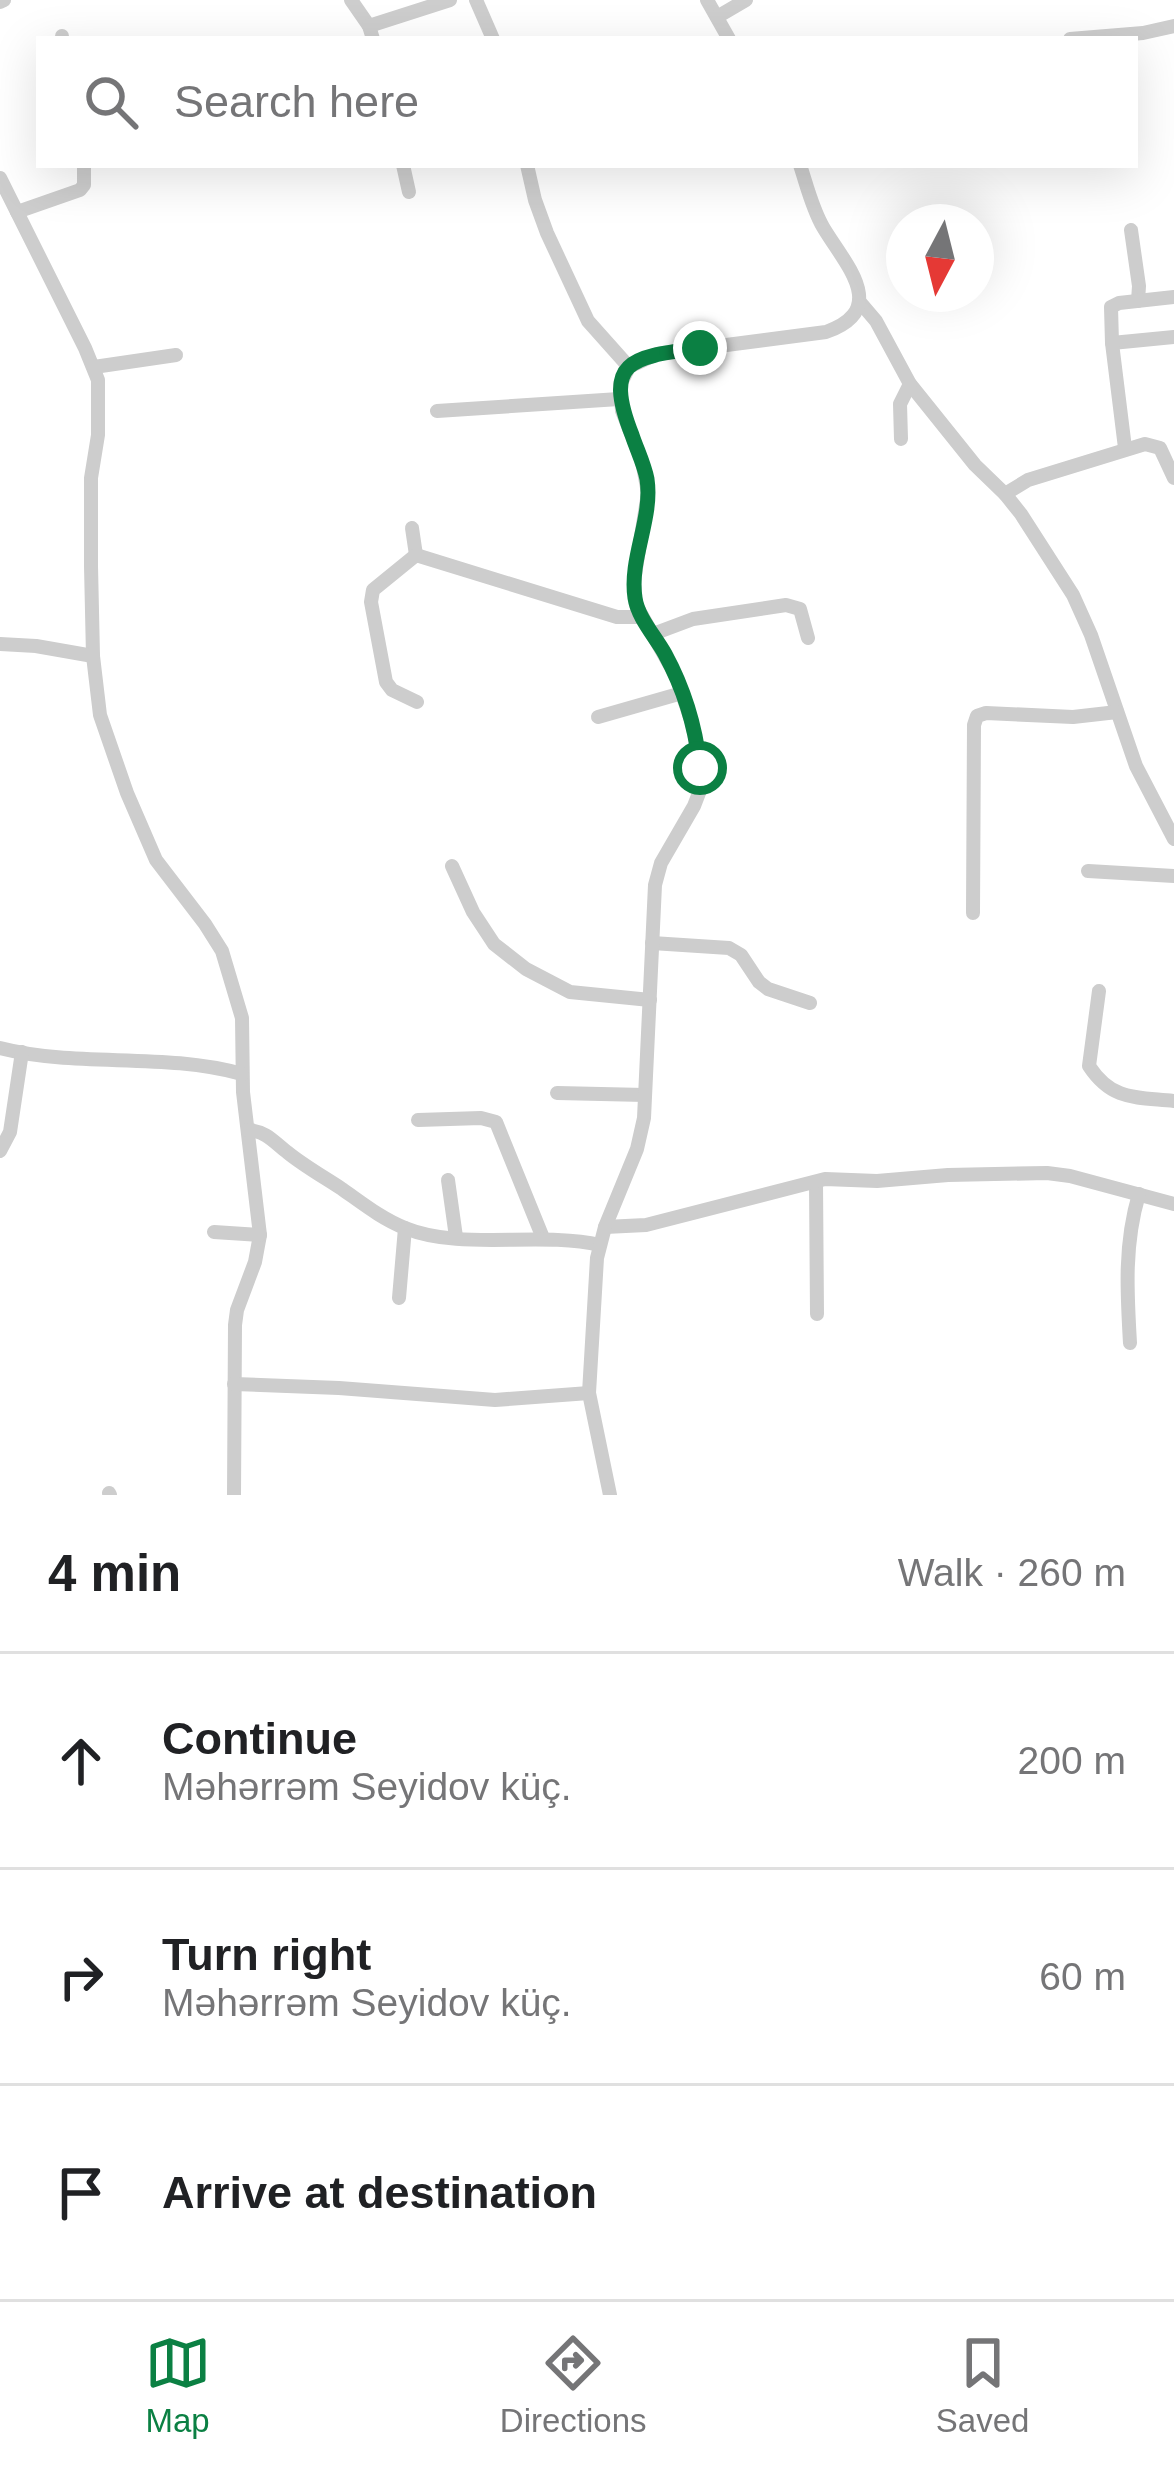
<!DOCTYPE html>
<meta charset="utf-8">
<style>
body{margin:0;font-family:Helvetica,sans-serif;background:#f2f2f2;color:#202124}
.compass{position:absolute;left:886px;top:204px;width:108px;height:108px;border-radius:50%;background:#fff;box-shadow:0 12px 48px #0002;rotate:187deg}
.stop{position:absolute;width:36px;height:36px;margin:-27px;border:9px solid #0b8043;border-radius:50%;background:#fff}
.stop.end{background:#0b8043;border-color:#fff;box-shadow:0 3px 12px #0008}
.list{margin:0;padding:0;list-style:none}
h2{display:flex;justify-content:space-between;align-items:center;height:156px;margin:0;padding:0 48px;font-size:51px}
h2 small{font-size:39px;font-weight:400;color:#757577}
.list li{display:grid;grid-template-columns:78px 1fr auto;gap:36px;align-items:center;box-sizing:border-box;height:216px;padding:0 48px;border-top:3px solid #e0e0e0}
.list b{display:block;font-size:45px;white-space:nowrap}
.list p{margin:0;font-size:39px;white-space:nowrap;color:#757577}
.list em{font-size:39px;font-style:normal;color:#757577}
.icon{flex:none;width:66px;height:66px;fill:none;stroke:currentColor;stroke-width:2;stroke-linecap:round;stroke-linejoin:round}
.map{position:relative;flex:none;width:1174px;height:1495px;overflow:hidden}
.search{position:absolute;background:#fff;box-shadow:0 12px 48px #0002;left:36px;right:36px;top:36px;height:132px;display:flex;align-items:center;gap:30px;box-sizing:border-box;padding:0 42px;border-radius:0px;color:#757577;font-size:45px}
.sheet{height:804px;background:#fff}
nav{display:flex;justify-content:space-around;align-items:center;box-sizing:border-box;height:168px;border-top:3px solid #e0e0e0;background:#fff;font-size:33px;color:#757577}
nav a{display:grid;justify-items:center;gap:6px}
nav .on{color:#0b8043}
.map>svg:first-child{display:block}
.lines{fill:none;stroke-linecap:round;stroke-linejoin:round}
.minor{stroke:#cdcdcd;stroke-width:14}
.route{stroke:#0b8043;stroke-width:15}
</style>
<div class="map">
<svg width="1174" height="1495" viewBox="0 0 1174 1495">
<rect width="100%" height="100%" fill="#fff"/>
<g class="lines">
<g class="minor">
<path d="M 351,0 L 369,26 L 373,39"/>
<path d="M 476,0 L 493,39"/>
<path d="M 707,0 L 729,39"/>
<path d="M 0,2 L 4,0"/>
<path d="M 717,17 L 746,0"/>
<path d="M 369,26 L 450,0"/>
<path d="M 62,36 L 62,39"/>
<path d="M 1070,39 L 1143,33 L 1174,26"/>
<path d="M 403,165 L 409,192"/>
<path d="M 527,165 L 535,200 L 547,233 L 588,321 L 629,367"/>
<path d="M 0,178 L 85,348 L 98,380 L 98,435 L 91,478 L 91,566 L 93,656 L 100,715 L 127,793 L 156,860 L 205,924 L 222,951 L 242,1018 L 243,1092 L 260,1235 L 255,1262 L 237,1310 L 235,1325 L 234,1495"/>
<path d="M 17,212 L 80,190 L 84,185 L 84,165"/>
<path d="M 1131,230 L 1139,286 L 1138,301"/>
<path d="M 859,301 L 876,321 L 910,384 L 975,465 L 1005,494 L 1021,514 L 1073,595 L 1091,635 L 1136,766 L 1174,839"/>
<path d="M 1112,343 L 1174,337"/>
<path d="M 94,367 L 176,355"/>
<path d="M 437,411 L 619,399"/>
<path d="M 901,439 L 900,404 L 910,384"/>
<path d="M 1125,448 L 1112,343 L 1111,307 L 1119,303 L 1174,297"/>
<path d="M 1005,494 L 1028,480 L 1145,444 L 1160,448 L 1174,478"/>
<path d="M 412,528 L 416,555"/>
<path d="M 653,634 L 693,619 L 786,605 L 800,609 L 808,638"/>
<path d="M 0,644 L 36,646 L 93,656"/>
<path d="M 417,702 L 392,690 L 386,682 L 371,602 L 373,590 L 416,555 L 617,617 L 642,617"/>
<path d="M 598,717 L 682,693"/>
<path d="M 452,866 L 473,912 L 494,944 L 526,969 L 570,992 L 650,1000"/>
<path d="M 1088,871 L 1174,876"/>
<path d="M 973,913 L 974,725 L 977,716 L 986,713 L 1073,717 L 1117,712"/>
<path d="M 652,943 L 729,948 L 741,955 L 759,982 L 768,989 L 810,1003"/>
<path d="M 1099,991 L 1089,1066 C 1112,1101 1136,1097 1174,1101"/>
<path d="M 0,1048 C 78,1068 163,1052 242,1074"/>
<path d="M 557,1093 L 645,1095"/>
<path d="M 418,1120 L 481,1118 L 496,1122 L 543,1238"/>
<path d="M 248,1130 C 266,1131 274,1142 287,1152 C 304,1166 324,1177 342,1189 C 362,1203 382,1219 405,1228 C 461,1251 539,1231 600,1245"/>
<path d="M 0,1151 L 10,1132 L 22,1052"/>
<path d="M 448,1180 L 456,1237"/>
<path d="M 816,1182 L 817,1314"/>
<path d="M 605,1227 L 646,1225 L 825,1179 L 877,1181 L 948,1175 L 1047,1173 L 1070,1176 L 1174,1204"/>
<path d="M 214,1232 L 260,1235"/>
<path d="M 399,1298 L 405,1228"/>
<path d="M 1130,1343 C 1127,1292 1124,1244 1139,1194"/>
<path d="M 234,1384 L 339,1388 L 495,1400 L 589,1393"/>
<path d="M 109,1493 L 110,1495"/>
<path d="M 610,1495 L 589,1393 L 597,1258 L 605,1227 L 637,1149 L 644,1118 L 655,885 L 661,863 L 694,806 L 699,793 L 701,768 L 692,723 L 676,676 L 636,605 L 634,581 L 648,493 L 642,461 L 622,411 L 620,385 L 629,367 L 657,354 L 826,332 C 891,309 844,263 823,227 C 812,208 807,186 800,165"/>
</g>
</g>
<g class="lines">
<path class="route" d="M 700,348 C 633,357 602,359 632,435 C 637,450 644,464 647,479 C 653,519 629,558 635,598 C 638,618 655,636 665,654 C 684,689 696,729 700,768"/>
</g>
</svg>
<svg class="compass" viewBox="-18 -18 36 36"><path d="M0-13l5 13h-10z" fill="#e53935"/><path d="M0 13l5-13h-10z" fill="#757577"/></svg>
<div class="stop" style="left:700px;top:768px"></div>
<div class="stop end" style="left:700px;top:348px"></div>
<div class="search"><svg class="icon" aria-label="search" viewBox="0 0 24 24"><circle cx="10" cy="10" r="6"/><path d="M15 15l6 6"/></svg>Search here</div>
</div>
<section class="sheet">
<h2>4 min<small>Walk · 260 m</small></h2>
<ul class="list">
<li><svg class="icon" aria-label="ahead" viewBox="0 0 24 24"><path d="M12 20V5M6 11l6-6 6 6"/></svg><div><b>Continue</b><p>Məhərrəm Seyidov küç.</p></div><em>200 m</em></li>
<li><svg class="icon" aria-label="right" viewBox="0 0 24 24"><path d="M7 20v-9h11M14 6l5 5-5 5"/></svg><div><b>Turn right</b><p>Məhərrəm Seyidov küç.</p></div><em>60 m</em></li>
<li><svg class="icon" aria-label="arrive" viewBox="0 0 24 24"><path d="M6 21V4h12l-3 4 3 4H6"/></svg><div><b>Arrive at destination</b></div></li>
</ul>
</section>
<nav>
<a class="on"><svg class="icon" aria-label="map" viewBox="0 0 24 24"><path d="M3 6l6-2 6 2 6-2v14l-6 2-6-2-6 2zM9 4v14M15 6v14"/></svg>Map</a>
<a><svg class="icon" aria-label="directions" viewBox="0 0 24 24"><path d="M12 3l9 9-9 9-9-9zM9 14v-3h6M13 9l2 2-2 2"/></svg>Directions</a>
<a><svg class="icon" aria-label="saved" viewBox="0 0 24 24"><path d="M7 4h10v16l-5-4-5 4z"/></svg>Saved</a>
</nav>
